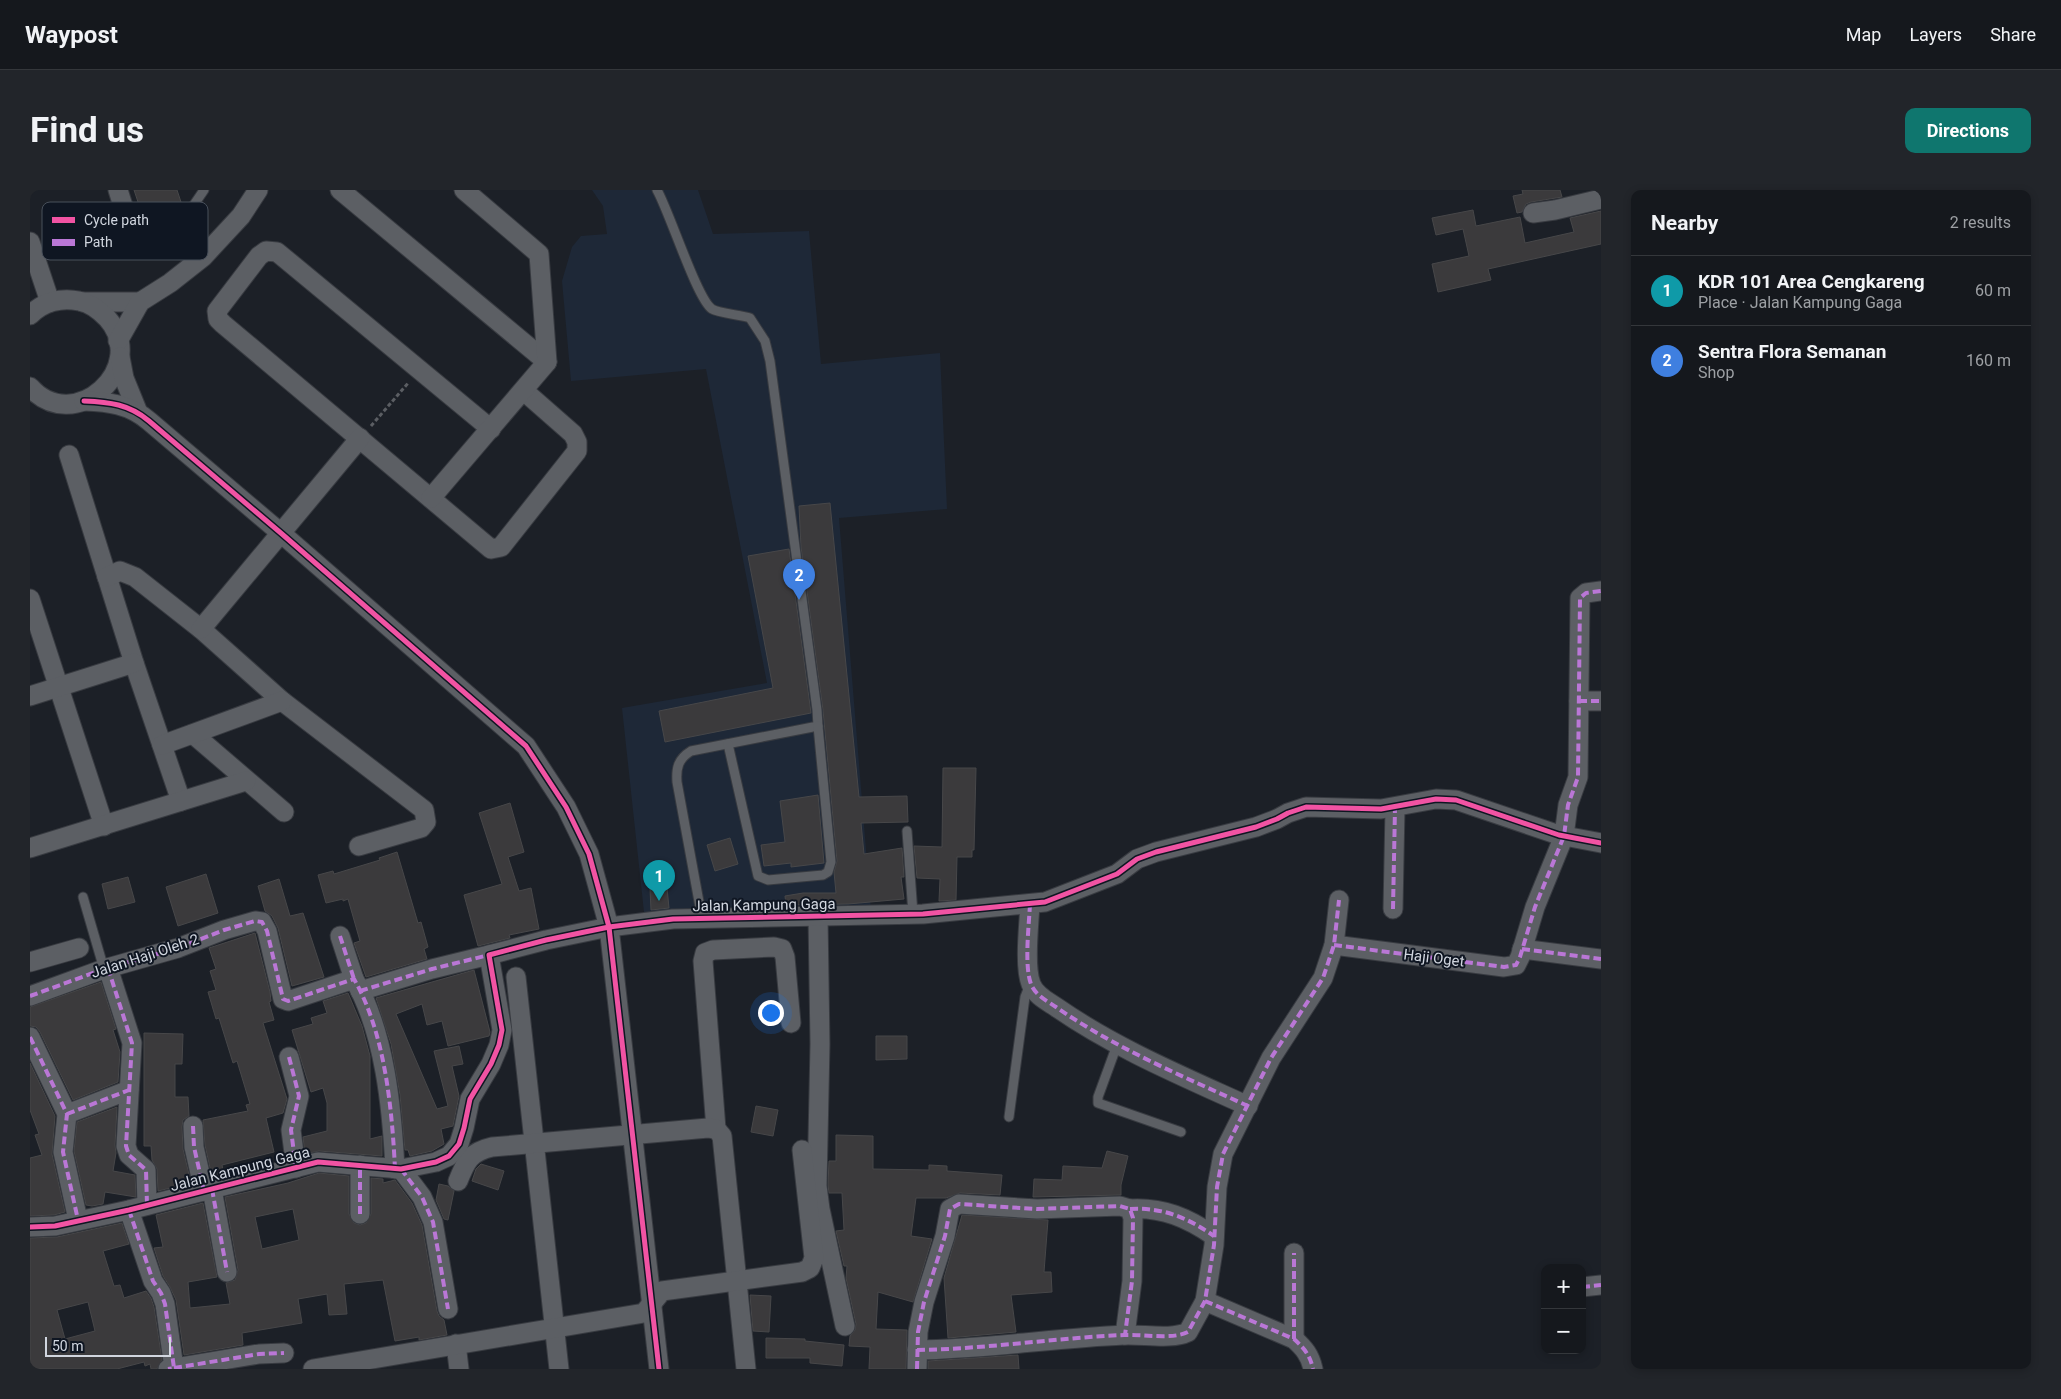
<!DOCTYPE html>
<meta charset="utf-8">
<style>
body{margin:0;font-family:Roboto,sans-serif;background:#22252a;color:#f1f3f6}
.controls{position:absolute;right:15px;bottom:15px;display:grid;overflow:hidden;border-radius:10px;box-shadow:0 2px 8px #0003}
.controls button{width:45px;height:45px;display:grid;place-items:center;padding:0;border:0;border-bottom:1px solid #34373b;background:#15181d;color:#f1f3f6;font:25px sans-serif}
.scale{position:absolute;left:15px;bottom:12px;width:126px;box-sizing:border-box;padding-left:5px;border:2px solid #d1d6df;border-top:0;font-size:14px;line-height:18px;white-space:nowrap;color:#d1d6df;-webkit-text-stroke:4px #0f1622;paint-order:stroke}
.you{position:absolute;left:740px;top:822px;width:18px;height:18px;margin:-12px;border:4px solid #fff;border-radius:50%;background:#1a73e8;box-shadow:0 0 0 8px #1a73e833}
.badge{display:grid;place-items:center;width:32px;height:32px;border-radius:50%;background:#0f766e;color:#fff;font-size:16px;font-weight:700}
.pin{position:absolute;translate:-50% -41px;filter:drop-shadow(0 1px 2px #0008)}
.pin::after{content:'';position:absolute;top:26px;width:18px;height:15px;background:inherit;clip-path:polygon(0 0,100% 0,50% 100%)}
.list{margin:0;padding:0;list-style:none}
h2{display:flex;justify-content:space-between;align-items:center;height:65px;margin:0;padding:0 20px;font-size:21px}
h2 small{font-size:16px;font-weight:400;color:#9da0a4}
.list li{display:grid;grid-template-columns:32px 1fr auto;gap:15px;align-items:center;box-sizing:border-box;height:70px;padding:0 20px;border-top:1px solid #34373b}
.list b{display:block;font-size:19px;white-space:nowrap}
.list p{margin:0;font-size:16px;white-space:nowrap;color:#9da0a4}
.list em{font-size:16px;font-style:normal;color:#9da0a4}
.map{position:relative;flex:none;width:1571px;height:1179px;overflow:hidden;border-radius:10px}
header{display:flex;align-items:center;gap:30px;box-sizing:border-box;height:70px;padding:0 25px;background:#15181d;border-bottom:1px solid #34373b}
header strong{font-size:24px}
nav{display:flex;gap:28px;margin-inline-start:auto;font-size:18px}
.intro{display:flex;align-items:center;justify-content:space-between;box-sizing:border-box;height:120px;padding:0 30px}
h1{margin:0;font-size:35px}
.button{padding:12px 22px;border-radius:10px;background:#0f766e;color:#fff;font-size:18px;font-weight:700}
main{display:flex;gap:30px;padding:0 30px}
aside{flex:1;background:#15181d;border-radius:10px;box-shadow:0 2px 8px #0003}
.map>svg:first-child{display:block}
.built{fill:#1e2837}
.building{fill:#3b3a3c;stroke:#474749;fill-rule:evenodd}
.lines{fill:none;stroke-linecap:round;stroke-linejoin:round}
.service-casing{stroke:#383b41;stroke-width:11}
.minor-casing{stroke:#383b41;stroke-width:21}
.path{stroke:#5b5e63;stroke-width:3;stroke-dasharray:4 2.5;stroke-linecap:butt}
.service{stroke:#5c5f64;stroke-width:9}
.minor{stroke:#5c5f64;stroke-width:19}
.quiet{stroke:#ba77d6;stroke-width:4;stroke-dasharray:8 4;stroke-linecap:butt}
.cycleway-casing{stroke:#0f1622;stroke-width:8}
.cycleway{stroke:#f153a3;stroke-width:5}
.labels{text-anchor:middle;stroke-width:4;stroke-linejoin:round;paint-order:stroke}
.street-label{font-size:15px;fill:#d1d6df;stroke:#0f1622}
.key{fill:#0f1622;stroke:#49505b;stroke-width:1}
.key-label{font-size:14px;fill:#d1d6df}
</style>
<header>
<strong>Waypost</strong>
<nav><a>Map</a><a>Layers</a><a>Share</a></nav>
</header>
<div class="intro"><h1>Find us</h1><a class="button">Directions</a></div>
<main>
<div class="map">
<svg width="1571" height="1179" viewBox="0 0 1571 1179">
<rect width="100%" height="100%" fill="#1c2027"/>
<path class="built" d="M 562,0 L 668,0 L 683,44 L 779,41 L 791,174 L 910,163 L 917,319 L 809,328 L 841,721 L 612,727 L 614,722 L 592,518 L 737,493 L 676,179 L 541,191 L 532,91 L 542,57 L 551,46 L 577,44 L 573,16 Z"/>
<g class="building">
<path d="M 104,0 L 147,0 L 153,18 L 114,30 Z"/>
<path d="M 1492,0 L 1530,0 L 1532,7 L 1501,12 L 1496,14 L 1492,22 L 1487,23 L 1483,6 L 1493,4 Z"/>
<path d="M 1443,20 L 1446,36 L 1490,27 L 1495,53 L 1544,42 L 1540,28 L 1571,21 L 1571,54 L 1458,79 L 1461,90 L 1408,102 L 1402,74 L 1439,66 L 1433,39 L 1406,45 L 1402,28 Z"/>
<path d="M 800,313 L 829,607 L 877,606 L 878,632 L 831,633 L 834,664 L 872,658 L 874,687 L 871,687 L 874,709 L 818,714 L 756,715 L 755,706 L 773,703 L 806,703 L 804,682 L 807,671 L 793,520 L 771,357 L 769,316 Z"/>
<path d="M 759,359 L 781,523 L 635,552 L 629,521 L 743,498 L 718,366 Z"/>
<path d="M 913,578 L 946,578 L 944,660 L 942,660 L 942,667 L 927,667 L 926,710 L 909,711 L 910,689 L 887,688 L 884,656 L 912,657 Z"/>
<path d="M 788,605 L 794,673 L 761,677 L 761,673 L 734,676 L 731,655 L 755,652 L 750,611 Z"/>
<path d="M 480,613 L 494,662 L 478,667 L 489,701 L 501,698 L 509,739 L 479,745 L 480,748 L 448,756 L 434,705 L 472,694 L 449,623 Z"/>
<path d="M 700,648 L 708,674 L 685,681 L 677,655 Z"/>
<path d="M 367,662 L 388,733 L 391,732 L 398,757 L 394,759 L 397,769 L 336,787 L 324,753 L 330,751 L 318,709 L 313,711 L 313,709 L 296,713 L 288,685 L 303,681 L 304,684 L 350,670 L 349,668 Z"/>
<path d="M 176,684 L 188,723 L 148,736 L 136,697 Z"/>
<path d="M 98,687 L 105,712 L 78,719 L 72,694 Z"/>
<path d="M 249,689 L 260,726 L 273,723 L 294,787 L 262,796 L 248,738 L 242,726 L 235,721 L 228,696 Z"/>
<path d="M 637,698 L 639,718 L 621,720 L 620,699 Z"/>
<path d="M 225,743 L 240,802 L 241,811 L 239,812 L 244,830 L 233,833 L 257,909 L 253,923 L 236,928 L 244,962 L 192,975 L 194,984 L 182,987 L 175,955 L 173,930 L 218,921 L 216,915 L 220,914 L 207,871 L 203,873 L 189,828 L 186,829 L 178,802 L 186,800 L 180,781 L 186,779 L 179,758 Z"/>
<path d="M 444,780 L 460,842 L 459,846 L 418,856 L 412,831 L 397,835 L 392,814 L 366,824 L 407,919 L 418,916 L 404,861 L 429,856 L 433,874 L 422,876 L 429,906 L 423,936 L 411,939 L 414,954 L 402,961 L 380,966 L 378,960 L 375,960 L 370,905 L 361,854 L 346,808 Z"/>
<path d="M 71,792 L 86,839 L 83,840 L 90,862 L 88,892 L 43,910 L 10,842 L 6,837 L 0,836 L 0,817 Z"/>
<path d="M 318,803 L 332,836 L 340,866 L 340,949 L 352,946 L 352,966 L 289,961 L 275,964 L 273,947 L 297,941 L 297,913 L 293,898 L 281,902 L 262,840 L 283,834 L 281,828 L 297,823 L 293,811 Z"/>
<path d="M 114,843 L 153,844 L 152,874 L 145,874 L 145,907 L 158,907 L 159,926 L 153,930 L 152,937 L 153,959 L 161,993 L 128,1001 L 127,979 L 122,970 L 121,956 L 114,956 Z"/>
<path d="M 846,846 L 877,846 L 877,869 L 846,870 Z"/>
<path d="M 0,873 L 25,926 L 22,964 L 35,1022 L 24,1025 L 0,1026 L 0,968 L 12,965 L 5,945 L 9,944 L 0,920 Z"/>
<path d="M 726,916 L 748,920 L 743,946 L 721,942 Z"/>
<path d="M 87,917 L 85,955 L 86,963 L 83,981 L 105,985 L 106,1007 L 75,1002 L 73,1014 L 62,1016 L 56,1015 L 44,961 L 47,932 Z"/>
<path d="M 806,945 L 843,946 L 843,979 L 899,980 L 899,975 L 917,976 L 917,981 L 972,985 L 970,1005 L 930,1003 L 916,1008 L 886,1008 L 881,1046 L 902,1049 L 883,1112 L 848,1102 L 846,1139 L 877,1140 L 876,1179 L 839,1179 L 840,1157 L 819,1156 L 820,1146 L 825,1140 L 826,1134 L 816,1088 L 817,1076 L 814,1076 L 806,1041 L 814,1040 L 812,1003 L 799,1003 L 798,995 L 799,971 L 806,971 Z"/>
<path d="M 1077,961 L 1098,966 L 1091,995 L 1091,1005 L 1003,1007 L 1004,989 L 1032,990 L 1033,976 L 1072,978 Z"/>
<path d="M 451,974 L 474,981 L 468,1000 L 442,991 L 446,979 Z"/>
<path d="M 289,983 L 319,986 L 319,1024 L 324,1033 L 330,1035 L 336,1033 L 341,1024 L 341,988 L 353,989 L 353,993 L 365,990 L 382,1013 L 392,1035 L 407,1121 L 409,1126 L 414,1130 L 417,1145 L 389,1150 L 389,1147 L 365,1151 L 353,1090 L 314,1094 L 317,1124 L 299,1125 L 297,1104 L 268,1109 L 272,1133 L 212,1143 L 213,1155 L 154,1165 L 146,1110 L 140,1097 L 133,1086 L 124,1058 L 133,1057 L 126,1025 L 173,1013 L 187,1087 L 158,1092 L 160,1118 L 200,1114 L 196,1093 L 205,1090 L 208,1080 L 195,1007 L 258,993 ZM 263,1019 L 269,1050 L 232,1059 L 225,1027 Z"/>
<path d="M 409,994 L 418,996 L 424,1001 L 418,1030 L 414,1029 L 406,1010 Z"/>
<path d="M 932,1025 L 1018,1030 L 1014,1082 L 1021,1082 L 1022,1102 L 981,1105 L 986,1142 L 918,1148 L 914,1088 Z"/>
<path d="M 92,1033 L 99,1054 L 73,1061 L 84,1096 L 90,1095 L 94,1108 L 116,1101 L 121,1108 L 124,1117 L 132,1170 L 127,1179 L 121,1179 L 120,1174 L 115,1176 L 114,1172 L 87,1179 L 0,1179 L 0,1048 L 27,1047 ZM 58,1112 L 65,1141 L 35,1149 L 27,1120 Z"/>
<path d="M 720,1105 L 741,1106 L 739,1142 L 723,1141 Z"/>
<path d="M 736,1148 L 775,1149 L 775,1151 L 814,1155 L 812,1176 L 780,1173 L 780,1168 L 736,1168 Z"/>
<path d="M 988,1165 L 989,1179 L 898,1179 L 898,1171 Z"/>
</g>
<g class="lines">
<defs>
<g id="service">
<path d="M 174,0 L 161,19 L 157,29 L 162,41 L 183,57"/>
<path d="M 627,0 C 640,23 667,109 682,119 C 688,123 711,125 720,128 L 735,151 L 740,171 L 787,520 L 788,536 L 661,561 C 648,569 646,578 647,592 L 672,728"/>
<path d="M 157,29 L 127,40 L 122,48 L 126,58 L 135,62 L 143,58 L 162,41"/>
<path d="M 698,554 L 728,686 L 738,690 L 793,685 L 798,682 L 801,672 L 788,536"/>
<path d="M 877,641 L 883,724"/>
<path d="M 53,707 L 74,779"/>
<path d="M 1087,855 L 1068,907 L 1068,913 L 1151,942"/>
<path d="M 979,927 L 995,807 L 1000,794"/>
</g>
<g id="minor">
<path d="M 88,0 L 104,51 L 106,54 L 114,52"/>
<path d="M 310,0 L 517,172"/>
<path d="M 1503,23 L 1525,20 L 1571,9"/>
<path d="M 0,52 L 20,112"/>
<path d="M 53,112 L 110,112"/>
<path d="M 0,125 C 13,112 31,107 49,111 C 60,113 69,120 77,128 C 121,177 44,247 0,197"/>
<path d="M 88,151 L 110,112 L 140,93 L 173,67 L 211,26 L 228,0"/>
<path d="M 90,167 L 94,188 L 107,220"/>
<path d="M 54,211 C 79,212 99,214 119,231 L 252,344 L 496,556 L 536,617 L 559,664 L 579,737 L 629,1179"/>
<path d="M 461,239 L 247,62 L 236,61 L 229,66 L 187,121 L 188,129 L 193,134 L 461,359 L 471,357 L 547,261 L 547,252 L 543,244 L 494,201"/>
<path d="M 39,265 L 104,473 L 151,611"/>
<path d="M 401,308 L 517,172 L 509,64 L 434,0"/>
<path d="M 77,387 L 90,381 L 105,387 L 171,439 L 252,511 L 394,620 L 396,632 L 391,638 L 329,656"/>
<path d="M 0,409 L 74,636"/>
<path d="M 171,439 L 330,248"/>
<path d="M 0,506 L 104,473"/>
<path d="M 1549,511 L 1571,511"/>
<path d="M 163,544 L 254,622"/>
<path d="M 132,555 L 252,511"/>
<path d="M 0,658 L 216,591"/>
<path d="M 1000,714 C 999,735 994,776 1001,794 C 1005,805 1017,811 1026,817 C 1085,858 1152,886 1218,916"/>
<path d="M 1363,719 L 1365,618"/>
<path d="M 788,726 L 790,854 L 787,996 L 790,1019 L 815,1136"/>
<path d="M 310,746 L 324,789"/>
<path d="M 1304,755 L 1474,777 L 1486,775 L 1490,767 L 1505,717 L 1534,646 L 1538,615 L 1548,587 L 1550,408 L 1556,403 L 1571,401"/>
<path d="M 1492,759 L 1571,769"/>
<path d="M 0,772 L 49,758"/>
<path d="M 78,778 L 102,853 L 96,956 L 99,965 L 116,980 L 117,1015"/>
<path d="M 486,787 L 529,1179"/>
<path d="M 330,801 L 402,779 L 459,765"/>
<path d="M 0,806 L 74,779 L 148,758 L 194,740 L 225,731 L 232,732 L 237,741 L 253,809 L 258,811 L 324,789 C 355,843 362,918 365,979"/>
<path d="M 0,847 L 37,924 L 33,962 L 48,1030"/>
<path d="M 259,867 L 269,906 L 261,940 L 266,978"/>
<path d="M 37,924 L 99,900"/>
<path d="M 163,936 L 164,957 L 174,1001"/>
<path d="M 686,939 L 673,771 L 675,763 L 683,760 L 744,757 L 752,759 L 755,767 L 761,833"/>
<path d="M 371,979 L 392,1007 L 403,1032 L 418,1119"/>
<path d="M 428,991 C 436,971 440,962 462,957 L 678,938 L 686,939 L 692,946 L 716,1179"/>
<path d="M 182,999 L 197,1082"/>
<path d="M 1100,1019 C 1133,1017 1158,1028 1184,1046"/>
<path d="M 99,1020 L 123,1091 L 131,1103 L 135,1114 L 144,1178 L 138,1179"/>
<path d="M 330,1024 L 330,975"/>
<path d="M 0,1037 L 25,1036 L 99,1020 L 288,972 L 371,979 L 406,972 L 419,966 L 429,954 L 434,938 L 440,909 L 461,874 L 469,855 L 472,840 L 459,765 L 516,750 L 579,737 L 643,729 L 893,724 L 1015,712 L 1087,684 L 1107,669 L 1126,662 L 1226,637 L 1247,629 L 1258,623 L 1276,617 L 1351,619 L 1406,609 L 1426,610 L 1529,645 L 1571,653"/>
<path d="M 1552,1097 L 1571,1095"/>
<path d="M 1175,1111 L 1264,1149 C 1274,1158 1280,1165 1283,1179"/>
<path d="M 1264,1149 L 1264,1063"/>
<path d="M 426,1154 L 429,1179"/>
<path d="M 887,1160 C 956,1159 1025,1148 1094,1145 C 1113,1144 1142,1150 1158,1142 L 1175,1111 L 1184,1055 L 1187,997 L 1193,964 L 1241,868 L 1293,788 L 1304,755 L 1309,710"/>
<path d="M 144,1178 L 229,1164 L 254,1163"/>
<path d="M 283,1179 L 614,1123 L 632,1101 L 772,1082 L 780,1078 L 784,1068 L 772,960"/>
<path d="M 887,1179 L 888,1142 L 894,1112 L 915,1046 L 920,1019 L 929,1014 L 1007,1019 L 1090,1016 L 1100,1019 L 1103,1028 L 1102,1091 L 1095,1145"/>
</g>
</defs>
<use href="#service" class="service-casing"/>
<use href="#minor" class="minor-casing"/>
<path class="path" d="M 341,236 L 379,192"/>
<use href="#service" class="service"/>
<use href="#minor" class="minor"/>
<g class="quiet">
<path d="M 1549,511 L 1571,511"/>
<path d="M 1000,714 C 999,735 994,776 1001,794 C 1005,805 1017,811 1026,817 C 1085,858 1152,886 1218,916"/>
<path d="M 1363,719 L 1365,618"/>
<path d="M 310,746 L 324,789"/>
<path d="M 1304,755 L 1474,777 L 1486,775 L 1490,767 L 1505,717 L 1534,646 L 1538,615 L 1548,587 L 1550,408 L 1556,403 L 1571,401"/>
<path d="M 1492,759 L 1571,769"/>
<path d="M 78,778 L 102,853 L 96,956 L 99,965 L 116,980 L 117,1015"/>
<path d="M 330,801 L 402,779 L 459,765"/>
<path d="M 0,806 L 74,779 L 148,758 L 194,740 L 225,731 L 232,732 L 237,741 L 253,809 L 258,811 L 324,789 C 355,843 362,918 365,979"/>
<path d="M 0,847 L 37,924 L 33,962 L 48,1030"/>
<path d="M 259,867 L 269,906 L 261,940 L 266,978"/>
<path d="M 37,924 L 99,900"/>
<path d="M 163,936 L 164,957 L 174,1001"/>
<path d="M 371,979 L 392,1007 L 403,1032 L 418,1119"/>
<path d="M 182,999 L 197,1082"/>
<path d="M 1100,1019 C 1133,1017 1158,1028 1184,1046"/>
<path d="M 99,1020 L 123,1091 L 131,1103 L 135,1114 L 144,1178 L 138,1179"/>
<path d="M 330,1024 L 330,975"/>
<path d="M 1552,1097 L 1571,1095"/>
<path d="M 1175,1111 L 1264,1149 C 1274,1158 1280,1165 1283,1179"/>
<path d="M 1264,1149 L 1264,1063"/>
<path d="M 887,1160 C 956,1159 1025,1148 1094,1145 C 1113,1144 1142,1150 1158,1142 L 1175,1111 L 1184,1055 L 1187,997 L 1193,964 L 1241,868 L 1293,788 L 1304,755 L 1309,710"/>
<path d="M 144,1178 L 229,1164 L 254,1163"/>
<path d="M 887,1179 L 888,1142 L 894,1112 L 915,1046 L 920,1019 L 929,1014 L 1007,1019 L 1090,1016 L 1100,1019 L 1103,1028 L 1102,1091 L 1095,1145"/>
</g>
<defs>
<g id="cycleway">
<path d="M 54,211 C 79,212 99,214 119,231 L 252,344 L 496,556 L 536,617 L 559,664 L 579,737 L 629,1179"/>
<path d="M 0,1037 L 25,1036 L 99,1020 L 288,972 L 371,979 L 406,972 L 419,966 L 429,954 L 434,938 L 440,909 L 461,874 L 469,855 L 472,840 L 459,765 L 516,750 L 579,737 L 643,729 L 893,724 L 1015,712 L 1087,684 L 1107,669 L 1126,662 L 1226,637 L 1247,629 L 1258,623 L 1276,617 L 1351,619 L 1406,609 L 1426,610 L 1529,645 L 1571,653"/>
</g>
</defs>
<use href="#cycleway" class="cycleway-casing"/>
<use href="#cycleway" class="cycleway"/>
</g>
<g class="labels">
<g class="street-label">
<text transform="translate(734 715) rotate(-1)" y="5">Jalan Kampung Gaga</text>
<text transform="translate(115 766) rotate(-18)" y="5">Jalan Haji Oleh 2</text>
<text transform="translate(1404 768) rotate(7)" y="5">Haji Oget</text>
<text transform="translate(210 979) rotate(-14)" y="5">Jalan Kampung Gaga</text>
</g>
</g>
<rect x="12" y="12" width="166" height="58" rx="8" class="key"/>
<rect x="22" y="27" width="23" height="6" fill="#f153a3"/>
<rect x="22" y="49" width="23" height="7" fill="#ba77d6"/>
<g class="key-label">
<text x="54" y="35">Cycle path</text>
<text x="54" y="57">Path</text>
</g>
</svg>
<div class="controls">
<button>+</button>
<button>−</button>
</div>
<div class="scale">50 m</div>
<div class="you"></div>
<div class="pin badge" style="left:629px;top:711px;background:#0f9aa8">1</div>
<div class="pin badge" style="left:769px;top:410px;background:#3f7fe0">2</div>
</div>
<aside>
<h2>Nearby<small>2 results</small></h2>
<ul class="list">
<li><span class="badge" style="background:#0f9aa8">1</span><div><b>KDR 101 Area Cengkareng</b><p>Place · Jalan Kampung Gaga</p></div><em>60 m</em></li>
<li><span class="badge" style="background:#3f7fe0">2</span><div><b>Sentra Flora Semanan</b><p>Shop</p></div><em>160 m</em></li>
</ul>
</aside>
</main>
